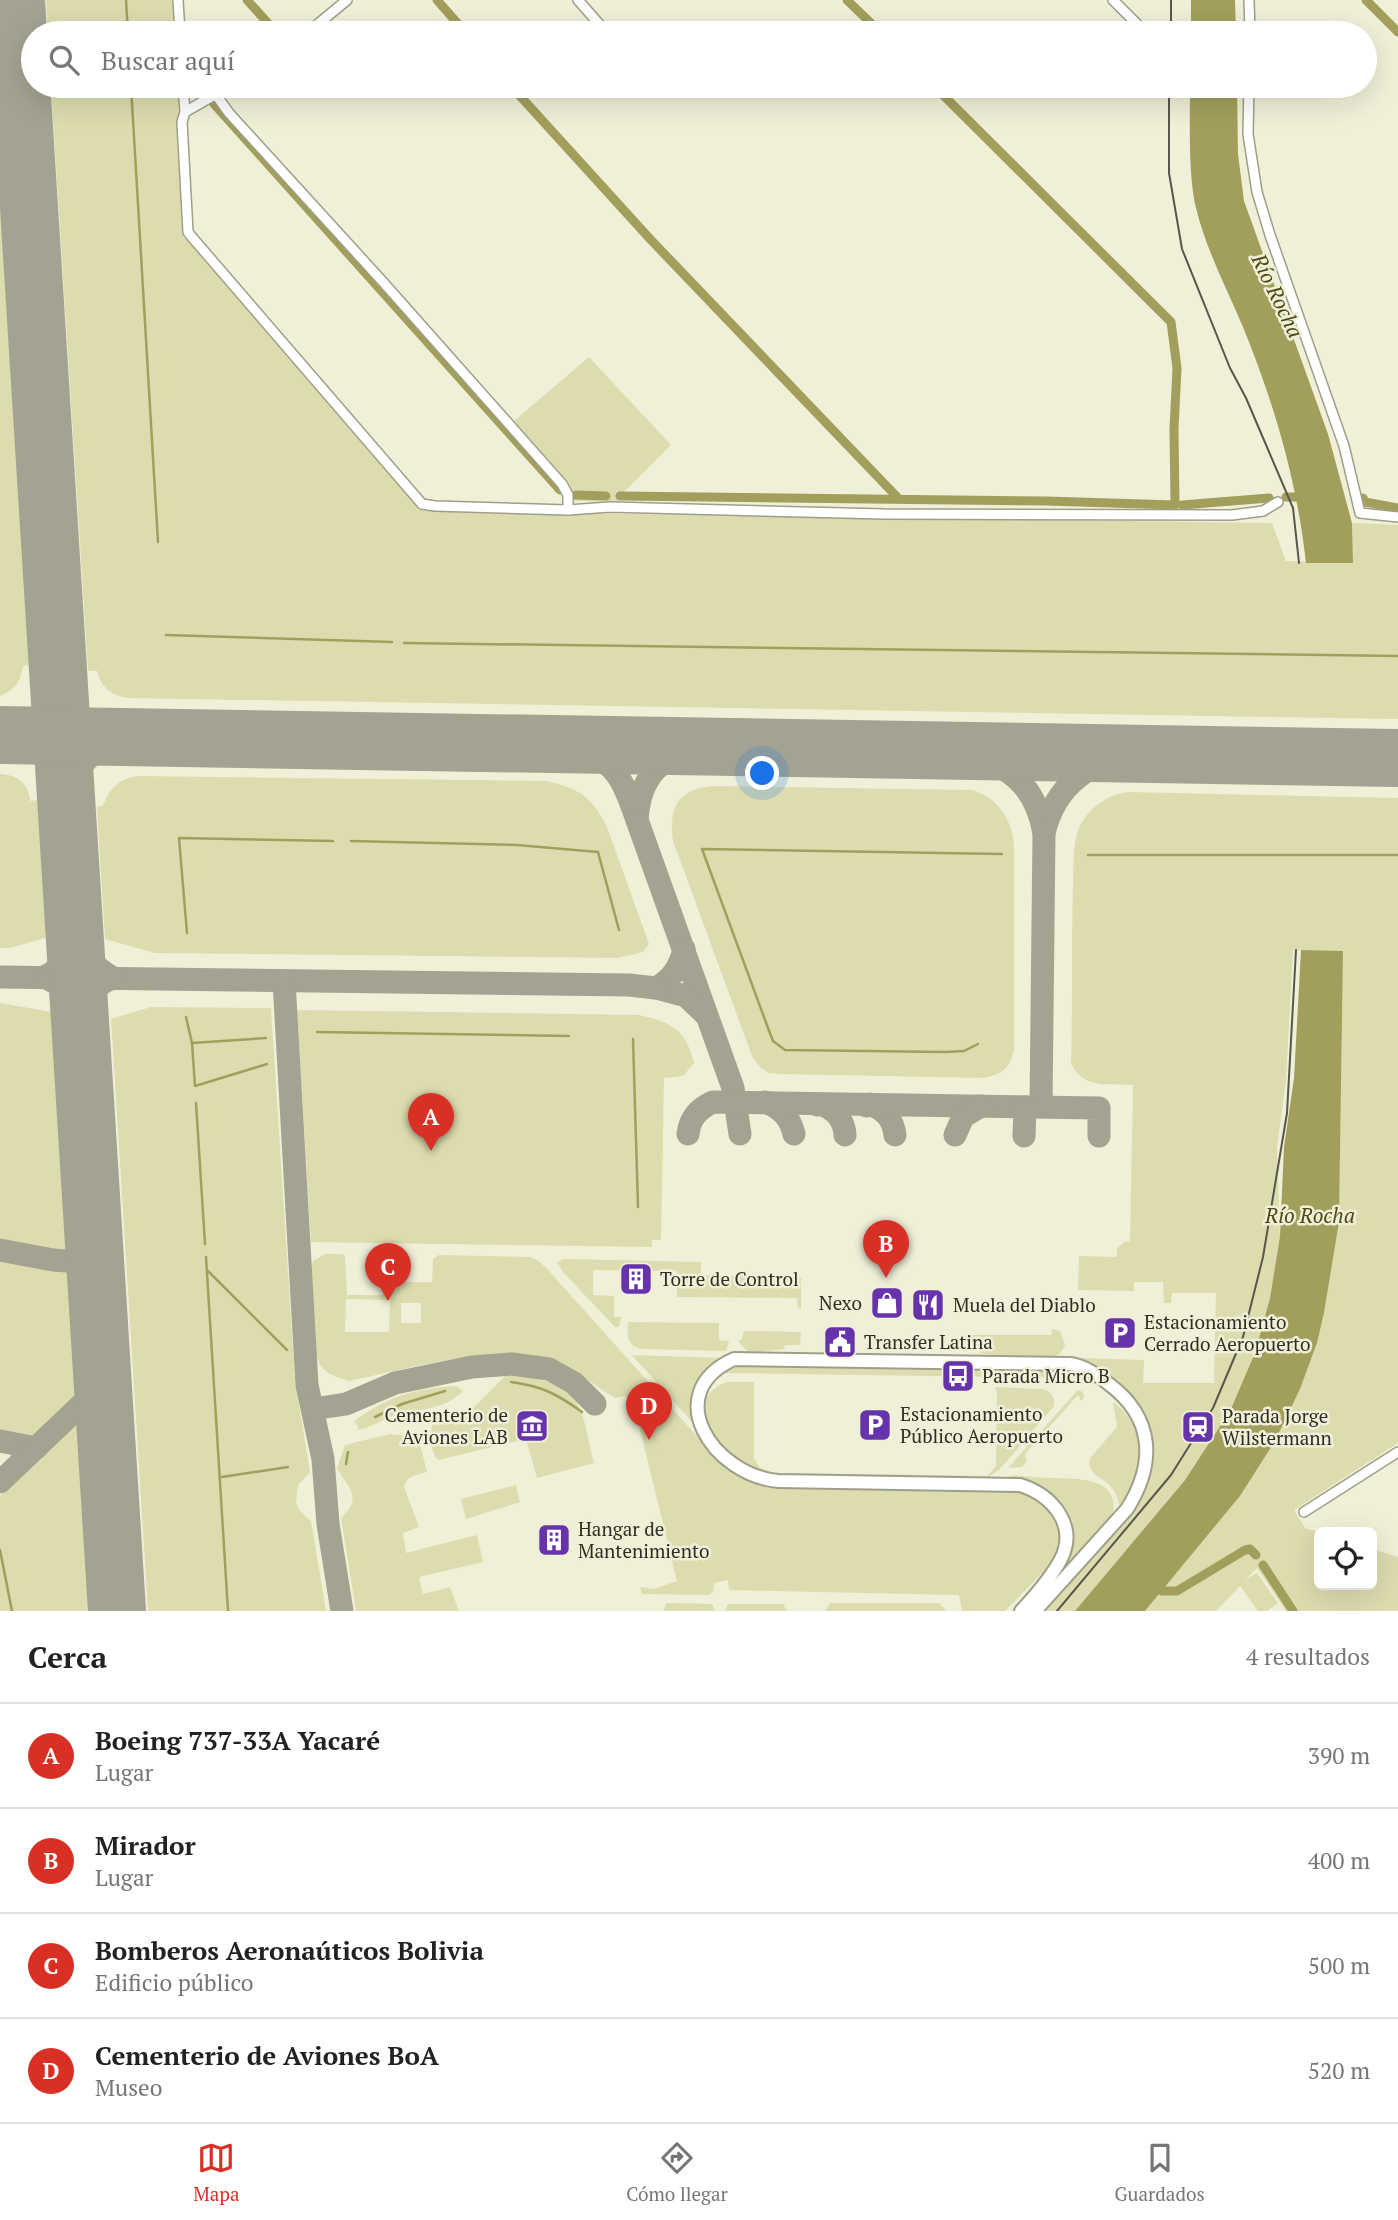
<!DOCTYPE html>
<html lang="es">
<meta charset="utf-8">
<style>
body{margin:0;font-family:"PT Serif",serif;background:#f2f2f2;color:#222}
.controls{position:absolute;right:21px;bottom:21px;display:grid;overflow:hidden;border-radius:10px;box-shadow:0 7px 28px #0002}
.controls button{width:63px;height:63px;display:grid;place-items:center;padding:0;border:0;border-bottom:2px solid #e0e0e0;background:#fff;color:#222;font:35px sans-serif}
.you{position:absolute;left:763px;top:774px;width:24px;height:24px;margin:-18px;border:5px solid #fff;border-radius:50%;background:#1a73e8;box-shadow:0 0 0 10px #1a73e833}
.badge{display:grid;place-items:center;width:46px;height:46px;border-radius:50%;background:#d93025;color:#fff;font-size:23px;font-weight:700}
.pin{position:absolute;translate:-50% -58px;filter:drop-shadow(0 2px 4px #0008)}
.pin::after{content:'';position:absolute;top:37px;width:24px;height:21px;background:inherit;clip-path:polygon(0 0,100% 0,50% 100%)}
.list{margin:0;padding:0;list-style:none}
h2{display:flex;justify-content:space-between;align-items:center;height:91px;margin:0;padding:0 28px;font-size:30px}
h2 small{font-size:23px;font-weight:400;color:#767676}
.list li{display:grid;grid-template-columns:46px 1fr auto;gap:21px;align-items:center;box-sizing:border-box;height:105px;padding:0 28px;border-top:2px solid #e0e0e0}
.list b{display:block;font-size:26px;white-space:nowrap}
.list p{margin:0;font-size:23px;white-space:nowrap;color:#767676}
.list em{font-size:23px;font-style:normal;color:#767676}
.icon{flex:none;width:38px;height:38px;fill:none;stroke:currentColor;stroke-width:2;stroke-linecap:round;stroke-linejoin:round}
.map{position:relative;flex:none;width:1398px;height:1611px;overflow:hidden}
.search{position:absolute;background:#fff;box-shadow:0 7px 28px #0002;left:21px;right:21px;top:21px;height:77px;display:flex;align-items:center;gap:18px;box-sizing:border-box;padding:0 24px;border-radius:38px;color:#767676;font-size:26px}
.sheet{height:511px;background:#fff}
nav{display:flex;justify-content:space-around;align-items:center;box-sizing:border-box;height:98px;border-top:2px solid #e0e0e0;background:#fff;font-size:19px;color:#767676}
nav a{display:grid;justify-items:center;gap:4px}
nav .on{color:#d93025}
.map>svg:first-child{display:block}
.green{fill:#dddcaf;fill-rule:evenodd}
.water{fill:#a29f5c}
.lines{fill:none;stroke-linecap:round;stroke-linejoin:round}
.stream{stroke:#a29f5c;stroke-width:2.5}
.canal{stroke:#a29f5c;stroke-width:9}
.taxiway{stroke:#a4a392;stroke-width:23}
.runway{stroke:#a4a392;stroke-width:58}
.street-casing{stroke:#9f9f89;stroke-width:12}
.secondary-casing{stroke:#9f9f89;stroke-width:16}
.street{stroke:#fff;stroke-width:9}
.secondary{stroke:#fff;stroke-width:12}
.tram{stroke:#58574b;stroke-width:2}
.labels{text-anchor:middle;stroke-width:5;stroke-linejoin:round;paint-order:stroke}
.poi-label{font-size:19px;fill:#2e2e25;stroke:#f0efd8;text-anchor:start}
.water-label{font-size:21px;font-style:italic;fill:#4c4914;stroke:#f0efd8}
</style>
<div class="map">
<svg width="1398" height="1611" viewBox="0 0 1398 1611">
<rect width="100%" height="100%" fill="#f0efd8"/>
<g class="green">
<path d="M 46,0 L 172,0 L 174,33 L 48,33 Z"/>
<path d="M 51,86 L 177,86 L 185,232 L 187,240 L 417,505 L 424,511 L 1272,523 L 1286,561 L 1353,562 L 1352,523 L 1398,525 L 1398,719 L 127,698 C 110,695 101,687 97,671 L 88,671 Z"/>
<path d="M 0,178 L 31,665 L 23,666 C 21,681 15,690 0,696 Z"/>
<path d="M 589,357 L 671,445 L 620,496 L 617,502 L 573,501 L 570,487 L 564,477 L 514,421 Z"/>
<path d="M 0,774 C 17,775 29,783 30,801 L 39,800 L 48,937 L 10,948 L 0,948 Z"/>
<path d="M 137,776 L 546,781 C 578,788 592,796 607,827 L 649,944 L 643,952 L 618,958 L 155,953 L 105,939 L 97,807 L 103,806 C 110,788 117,780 137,776 Z"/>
<path d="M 713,786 L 972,790 C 998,798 1012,819 1014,846 L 1014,1050 C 1010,1069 1001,1074 984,1078 L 780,1074 L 768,1073 L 759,1066 L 752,1056 L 673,841 C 668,808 678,789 713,786 Z"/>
<path d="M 1128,792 L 1398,798 L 1398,1443 L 1294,1510 L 1305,1528 L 1319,1532 L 1319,1585 L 1372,1585 L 1372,1549 L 1398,1557 L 1398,1611 L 1286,1611 L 1257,1568 L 1245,1580 L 1257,1573 L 1278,1603 L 1267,1611 L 1258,1611 L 1240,1586 L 1216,1611 L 1145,1611 L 1240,1496 L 1275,1441 L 1300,1389 L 1317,1343 L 1324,1313 L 1339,1222 L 1343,952 L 1293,950 L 1286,1080 L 1277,1147 L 1280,1236 L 1270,1298 L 1255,1353 L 1230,1411 L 1185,1480 L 1075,1611 L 1042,1611 L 1134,1510 C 1160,1467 1157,1417 1119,1381 C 1108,1371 1093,1367 1082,1358 L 1144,1360 L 1143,1383 L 1214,1383 L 1216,1293 L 1172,1293 L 1171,1303 L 1164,1303 L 1163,1282 L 1134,1282 L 1134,1291 L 1078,1290 L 1079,1256 L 1117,1257 L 1117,1248 L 1126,1241 L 1130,1241 L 1133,1085 C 1110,1083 1082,1090 1071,1063 C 1073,1004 1071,946 1073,887 C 1074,868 1072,845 1079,828 C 1089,808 1106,795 1128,792 Z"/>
<path d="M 0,1003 L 52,1012 L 68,1257 L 45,1256 L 0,1247 Z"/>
<path d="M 151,1007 L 271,1008 L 295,1381 L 310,1472 L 298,1485 L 296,1503 L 300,1511 L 311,1521 L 326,1611 L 148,1611 L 111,1019 Z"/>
<path d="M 297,1010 L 639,1015 C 670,1022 686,1029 694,1063 L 683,1076 L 664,1078 L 661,1240 L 652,1240 L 652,1247 L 311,1242 Z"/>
<path d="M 325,1254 L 342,1254 L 345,1256 L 347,1295 L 383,1295 L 383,1271 L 372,1271 L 372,1260 L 376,1255 L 396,1255 L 400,1257 L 402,1282 L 432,1282 L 433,1259 L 439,1255 L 530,1257 L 540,1262 L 549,1271 L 721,1463 L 739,1477 L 774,1485 L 1022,1491 L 1048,1505 L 1060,1528 L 1061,1538 L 1059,1548 L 1051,1564 L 1005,1611 L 962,1611 L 959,1595 L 729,1590 L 728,1580 L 714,1583 L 713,1592 L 709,1595 L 642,1594 L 640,1587 L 654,1589 L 677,1581 L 633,1401 L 625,1396 L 615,1398 C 596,1387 576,1369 555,1362 C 498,1342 408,1369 349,1381 C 339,1378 328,1375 321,1366 C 310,1351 312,1289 311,1269 L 313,1261 ZM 346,1299 L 390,1300 L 389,1332 L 345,1332 ZM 401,1303 L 421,1303 L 421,1323 L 401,1323 Z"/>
<path d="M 0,1255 L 68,1264 L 77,1395 L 28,1441 L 0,1438 Z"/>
<path d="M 563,1259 L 701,1262 L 701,1275 L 801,1278 L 801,1309 L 798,1308 L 797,1298 L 677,1297 L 677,1271 L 593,1270 L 593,1295 L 614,1296 L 614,1317 L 621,1317 L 619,1327 L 615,1327 L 563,1272 L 557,1262 Z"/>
<path d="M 628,1322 L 719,1323 L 719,1340 L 729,1341 L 726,1351 L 641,1349 C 627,1345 627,1335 628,1322 Z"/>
<path d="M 1052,1329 L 1060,1331 L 1065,1345 C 1063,1350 1060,1355 1054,1356 C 1037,1361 998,1355 980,1353 L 979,1348 L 966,1348 L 967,1335 L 1051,1335 Z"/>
<path d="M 744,1331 L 801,1332 L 800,1345 L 785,1345 L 784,1349 L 749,1353 L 738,1341 L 741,1340 Z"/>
<path d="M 632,1355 L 722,1358 C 698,1373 689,1396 694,1424 Z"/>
<path d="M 738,1366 L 1068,1372 L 1080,1378 L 720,1373 Z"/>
<path d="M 522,1374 C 586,1390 580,1405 594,1463 L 537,1478 L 526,1439 L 438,1460 C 430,1450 430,1437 432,1424 L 468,1413 L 506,1375 Z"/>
<path d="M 727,1382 L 754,1382 L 754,1458 L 760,1468 L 775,1473 L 987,1476 L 996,1466 L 997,1393 L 995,1387 L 1043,1389 L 1050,1392 L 1054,1399 L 1054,1406 L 999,1470 L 987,1478 L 778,1476 C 764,1473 750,1468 737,1460 C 710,1443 684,1397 727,1382 Z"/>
<path d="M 456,1386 L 463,1391 C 445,1410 418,1409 394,1416 C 381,1419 370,1429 357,1430 L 358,1427 L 354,1421 C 388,1396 414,1389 456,1386 Z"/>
<path d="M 1078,1390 L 1083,1392 L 1084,1397 L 1081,1401 L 1078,1395 L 1025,1454 L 1027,1461 L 1022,1467 L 1008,1468 Z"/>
<path d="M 1113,1402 C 1135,1417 1146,1448 1138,1475 C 1135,1487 1126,1498 1120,1509 C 1115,1475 1095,1484 1089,1464 L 1090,1458 L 1117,1427 Z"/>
<path d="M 78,1420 L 90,1611 L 0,1611 L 0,1496 Z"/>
<path d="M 390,1434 L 418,1437 L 427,1472 C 417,1475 407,1475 404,1487 L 419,1527 L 403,1533 L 406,1553 L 477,1535 L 483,1562 L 419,1577 L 423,1594 L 450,1587 L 459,1611 L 356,1611 L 341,1518 C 364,1496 347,1487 337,1468 L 345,1445 Z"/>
<path d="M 1014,1475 C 1027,1476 1040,1478 1053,1478 C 1079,1479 1125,1477 1111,1520 L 1030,1611 L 1071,1529 C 1061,1488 1036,1483 999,1480 Z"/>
<path d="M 516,1485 L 520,1502 L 466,1519 L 461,1499 Z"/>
<path d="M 666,1603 L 712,1604 L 715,1611 L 663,1611 Z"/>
<path d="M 830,1603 L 939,1603 L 946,1611 L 825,1611 Z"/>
<path d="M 728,1604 L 783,1604 L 787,1611 L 725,1611 Z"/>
</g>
<g class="water">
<path d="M 1191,0 L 1235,0 L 1236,33 L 1191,33 Z"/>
<path d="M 1190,86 L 1237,86 L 1238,154 L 1244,201 L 1328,434 L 1352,523 L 1353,563 L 1306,563 C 1297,481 1274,403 1243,327 C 1226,287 1206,249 1196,208 C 1188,176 1190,120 1190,86 Z"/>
<path d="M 1301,950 L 1343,951 L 1339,1222 L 1324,1313 L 1317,1343 L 1300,1389 L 1275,1441 L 1240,1496 L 1145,1611 L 1075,1611 L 1185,1480 L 1230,1411 L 1255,1353 L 1270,1298 L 1280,1236 L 1284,1147 L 1294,1078 Z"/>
</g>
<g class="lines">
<g class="stream">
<path d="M 126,0 L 128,33"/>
<path d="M 131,86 L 158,542"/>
<path d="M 166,635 L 392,642"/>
<path d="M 404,643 L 1398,656"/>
<path d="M 351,841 L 517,845 L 598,852 L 619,930"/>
<path d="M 1088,855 L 1398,855"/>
<path d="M 187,933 L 179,838 L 333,841"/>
<path d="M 186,1017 L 192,1043 L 195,1086 L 267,1064"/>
<path d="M 317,1032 L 569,1036"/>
<path d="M 633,1039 L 638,1207"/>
<path d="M 192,1043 L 266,1038"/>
<path d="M 978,1044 L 964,1051 L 946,1052 L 785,1050 L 773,1041 L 768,1028 L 702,849 L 1002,854"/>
<path d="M 196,1103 L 205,1244"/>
<path d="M 206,1257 L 228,1611"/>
<path d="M 208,1271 L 287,1350"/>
<path d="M 511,1382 C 542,1386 557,1394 582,1412"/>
<path d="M 375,1417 L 402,1404 L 445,1391"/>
<path d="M 346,1464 L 348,1452"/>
<path d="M 222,1477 L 288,1467"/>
<path d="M 0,1550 L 12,1611"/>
</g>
<g class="canal">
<path d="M 247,0 L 277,33"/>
<path d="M 437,0 L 466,33"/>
<path d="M 847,0 L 881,33"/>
<path d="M 1366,0 L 1398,32"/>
<path d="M 511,86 L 651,240 L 899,499"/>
<path d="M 204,93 L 216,86"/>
<path d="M 214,104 L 560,490"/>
<path d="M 576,495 L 606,496"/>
<path d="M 620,496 L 1046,501 L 1175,505 L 1174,429 L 1177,368 L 1171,322 L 934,86"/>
<path d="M 1286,497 L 1306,497"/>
<path d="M 1363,498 L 1365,502 L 1398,508"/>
<path d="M 1182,505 L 1269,498"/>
<path d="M 1263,1565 L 1293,1611"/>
<path d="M 1155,1584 L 1162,1591 L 1177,1591 L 1245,1550 L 1250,1549 L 1256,1555"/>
</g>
<g class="taxiway">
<path d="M 11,735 C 39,743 53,760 65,786"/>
<path d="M 561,744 C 614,760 619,769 637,820 C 640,773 662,756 706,746"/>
<path d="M 967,751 C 1011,769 1035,784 1044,833 C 1056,783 1090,762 1138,753"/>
<path d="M 637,820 L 733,1088 L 740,1134"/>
<path d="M 68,825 C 71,776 77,754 126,737"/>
<path d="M 684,949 C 680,967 672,979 656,988 L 686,996 L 706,1015"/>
<path d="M 0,977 L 629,985 L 656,988"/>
<path d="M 44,977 C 65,967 72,954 74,931 C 83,954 92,966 113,978"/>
<path d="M 44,977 C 64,985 72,996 80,1016 C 86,998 94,985 113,978"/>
<path d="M 284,981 L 307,1385 L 323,1459 L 328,1524 L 342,1611"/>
<path d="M 765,1102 C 781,1108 790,1117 794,1134"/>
<path d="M 817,1105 L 821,1104 C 835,1110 844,1119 845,1135"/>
<path d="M 867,1106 L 870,1104 C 885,1110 893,1119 895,1135"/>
<path d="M 1041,1107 L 1044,833"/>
<path d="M 688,1134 C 690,1118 698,1109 713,1102 L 1099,1108 L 1099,1136"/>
<path d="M 955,1135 L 963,1117 L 981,1106"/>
<path d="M 1024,1136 L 1025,1107"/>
<path d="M 0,1250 L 53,1260 L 95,1263"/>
<path d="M 313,1409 L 346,1404 L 395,1383 L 472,1367 L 512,1364 L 549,1369 L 574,1383 L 595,1404"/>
<path d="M 0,1441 L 36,1448"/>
<path d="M 0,1482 L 103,1384"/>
</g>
<g class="runway">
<path d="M 16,0 L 117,1611"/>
<path d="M 0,735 L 1398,758"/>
</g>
<defs>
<g id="street">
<path d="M 178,0 L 180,33"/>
<path d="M 578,0 L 607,33"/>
<path d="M 1113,0 L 1146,33"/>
<path d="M 1249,0 L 1250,33"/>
<path d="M 307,33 L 347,0"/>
<path d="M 183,86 L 185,112 L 182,122 L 188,232 L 191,236 L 422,504 L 435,506 L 568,510 L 610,507 L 884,514 L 1232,515 L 1263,511 L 1278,502"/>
<path d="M 1249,86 L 1248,134 L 1257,192 L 1270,235 L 1344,446 L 1360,513 L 1398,517"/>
<path d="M 601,87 L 602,86"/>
<path d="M 216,95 L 229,113 L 383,282 L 562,484 L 568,495 L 568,510"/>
<path d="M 185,112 L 230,86"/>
<path d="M 1304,1512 L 1398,1452"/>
</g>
<path id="secondary" d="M 1021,1611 C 1035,1596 1051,1578 1061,1559 C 1078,1525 1052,1495 1020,1485 L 778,1481 C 713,1475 659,1393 734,1359 L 1070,1364 C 1085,1366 1097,1375 1109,1384 C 1154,1418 1156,1463 1127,1509 L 1035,1611"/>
</defs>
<use href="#street" class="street-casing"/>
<use href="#secondary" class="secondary-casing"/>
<use href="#street" class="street"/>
<use href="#secondary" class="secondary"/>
<g class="tram">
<path d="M 1171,33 L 1171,0"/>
<path d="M 1169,86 L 1169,173 L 1182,249 L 1230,368 L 1246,398 L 1293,508 L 1299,563"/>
<path d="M 1057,1611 L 1171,1475 L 1213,1408 L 1243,1337 L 1263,1257 L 1287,1113 L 1296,950"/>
</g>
</g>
<defs>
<symbol id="building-square" viewBox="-11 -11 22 22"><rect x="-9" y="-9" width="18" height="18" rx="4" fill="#6733aa" stroke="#f0efd8"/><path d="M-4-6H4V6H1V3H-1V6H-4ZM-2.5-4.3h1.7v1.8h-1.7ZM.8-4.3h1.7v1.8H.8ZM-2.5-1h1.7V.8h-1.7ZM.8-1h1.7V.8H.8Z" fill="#fff"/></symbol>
<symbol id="shop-square" viewBox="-11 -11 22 22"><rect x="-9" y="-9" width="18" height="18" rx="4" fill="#6733aa" stroke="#f0efd8"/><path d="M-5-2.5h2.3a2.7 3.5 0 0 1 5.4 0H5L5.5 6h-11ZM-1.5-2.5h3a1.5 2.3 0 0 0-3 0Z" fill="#fff"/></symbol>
<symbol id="restaurant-square" viewBox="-11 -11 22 22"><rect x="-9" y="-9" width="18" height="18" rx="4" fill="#6733aa" stroke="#f0efd8"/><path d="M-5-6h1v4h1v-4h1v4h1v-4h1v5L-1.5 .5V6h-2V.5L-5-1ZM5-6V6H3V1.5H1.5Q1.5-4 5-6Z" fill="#fff"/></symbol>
<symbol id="parking-square" viewBox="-11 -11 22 22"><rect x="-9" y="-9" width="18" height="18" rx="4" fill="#6733aa" stroke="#f0efd8"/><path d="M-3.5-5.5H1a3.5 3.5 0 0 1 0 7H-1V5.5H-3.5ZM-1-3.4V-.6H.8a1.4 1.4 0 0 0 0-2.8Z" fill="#fff"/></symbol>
<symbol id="civic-square" viewBox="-11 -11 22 22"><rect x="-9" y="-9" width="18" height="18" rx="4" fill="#6733aa" stroke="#f0efd8"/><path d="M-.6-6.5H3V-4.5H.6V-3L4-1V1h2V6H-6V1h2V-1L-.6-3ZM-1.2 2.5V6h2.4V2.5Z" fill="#fff"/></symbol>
<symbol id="bus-square" viewBox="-11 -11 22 22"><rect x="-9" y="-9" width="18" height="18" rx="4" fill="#6733aa" stroke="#f0efd8"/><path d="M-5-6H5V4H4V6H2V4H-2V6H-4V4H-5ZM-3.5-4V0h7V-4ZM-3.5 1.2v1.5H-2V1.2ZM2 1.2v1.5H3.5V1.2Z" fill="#fff"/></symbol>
<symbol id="museum-square" viewBox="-11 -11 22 22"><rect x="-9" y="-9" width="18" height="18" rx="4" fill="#6733aa" stroke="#f0efd8"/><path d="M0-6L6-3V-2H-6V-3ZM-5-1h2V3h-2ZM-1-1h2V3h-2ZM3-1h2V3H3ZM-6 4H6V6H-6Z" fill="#fff"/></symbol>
<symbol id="station-square" viewBox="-11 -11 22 22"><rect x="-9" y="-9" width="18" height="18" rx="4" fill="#6733aa" stroke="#f0efd8"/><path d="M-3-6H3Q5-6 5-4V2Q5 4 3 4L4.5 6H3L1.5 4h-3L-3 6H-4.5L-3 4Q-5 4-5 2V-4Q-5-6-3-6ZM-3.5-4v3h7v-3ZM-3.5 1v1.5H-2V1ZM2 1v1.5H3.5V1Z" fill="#fff"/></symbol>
</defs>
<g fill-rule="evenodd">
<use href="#building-square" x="617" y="1260" width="38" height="38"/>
<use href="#shop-square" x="868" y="1284" width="38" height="38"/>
<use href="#restaurant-square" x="909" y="1286" width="38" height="38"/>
<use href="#parking-square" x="1101" y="1314" width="38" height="38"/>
<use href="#civic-square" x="821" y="1323" width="38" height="38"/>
<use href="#bus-square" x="939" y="1357" width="38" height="38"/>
<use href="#parking-square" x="856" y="1406" width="38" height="38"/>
<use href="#museum-square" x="513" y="1407" width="38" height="38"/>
<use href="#station-square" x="1179" y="1408" width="38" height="38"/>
<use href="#building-square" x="535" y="1521" width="38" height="38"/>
</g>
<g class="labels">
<g class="poi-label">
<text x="660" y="1286">Torre de Control</text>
<text x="862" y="1310" text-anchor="end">Nexo</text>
<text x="953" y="1312">Muela del Diablo</text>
<text x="1144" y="1329">Estacionamiento<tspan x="1144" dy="22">Cerrado Aeropuerto</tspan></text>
<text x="864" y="1349">Transfer Latina</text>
<text x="982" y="1383">Parada Micro B</text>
<text x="900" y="1421">Estacionamiento<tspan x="900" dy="22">Público Aeropuerto</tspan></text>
<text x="508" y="1422" text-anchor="end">Cementerio de<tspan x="508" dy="22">Aviones LAB</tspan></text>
<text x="1222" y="1423">Parada Jorge<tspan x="1222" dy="22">Wilstermann</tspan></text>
<text x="578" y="1536">Hangar de<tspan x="578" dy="22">Mantenimiento</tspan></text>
</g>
<g class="water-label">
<text transform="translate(1277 296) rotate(64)" y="7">Río Rocha</text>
<text x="1310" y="1223">Río Rocha</text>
</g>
</g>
</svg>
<div class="controls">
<button><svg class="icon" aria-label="locate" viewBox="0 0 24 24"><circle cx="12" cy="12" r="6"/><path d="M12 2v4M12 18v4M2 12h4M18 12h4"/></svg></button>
</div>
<div class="you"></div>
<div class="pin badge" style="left:431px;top:1151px">A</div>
<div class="pin badge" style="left:886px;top:1278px">B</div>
<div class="pin badge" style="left:388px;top:1301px">C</div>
<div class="pin badge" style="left:649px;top:1440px">D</div>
<div class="search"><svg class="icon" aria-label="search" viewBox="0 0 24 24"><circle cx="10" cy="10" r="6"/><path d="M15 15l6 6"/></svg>Buscar aquí</div>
</div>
<section class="sheet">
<h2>Cerca<small>4 resultados</small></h2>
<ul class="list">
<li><span class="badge">A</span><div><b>Boeing 737-33A Yacaré</b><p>Lugar</p></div><em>390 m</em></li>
<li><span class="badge">B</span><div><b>Mirador</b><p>Lugar</p></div><em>400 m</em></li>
<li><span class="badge">C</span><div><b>Bomberos Aeronaúticos Bolivia</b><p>Edificio público</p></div><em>500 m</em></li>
<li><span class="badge">D</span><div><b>Cementerio de Aviones BoA</b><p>Museo</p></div><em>520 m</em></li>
</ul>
</section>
<nav>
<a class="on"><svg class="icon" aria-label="map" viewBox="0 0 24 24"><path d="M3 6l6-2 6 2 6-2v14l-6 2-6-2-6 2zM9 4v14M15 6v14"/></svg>Mapa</a>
<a><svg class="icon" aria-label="directions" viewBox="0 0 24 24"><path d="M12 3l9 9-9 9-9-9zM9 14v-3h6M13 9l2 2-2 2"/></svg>Cómo llegar</a>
<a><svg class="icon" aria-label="saved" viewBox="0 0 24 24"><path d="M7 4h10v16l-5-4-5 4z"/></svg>Guardados</a>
</nav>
